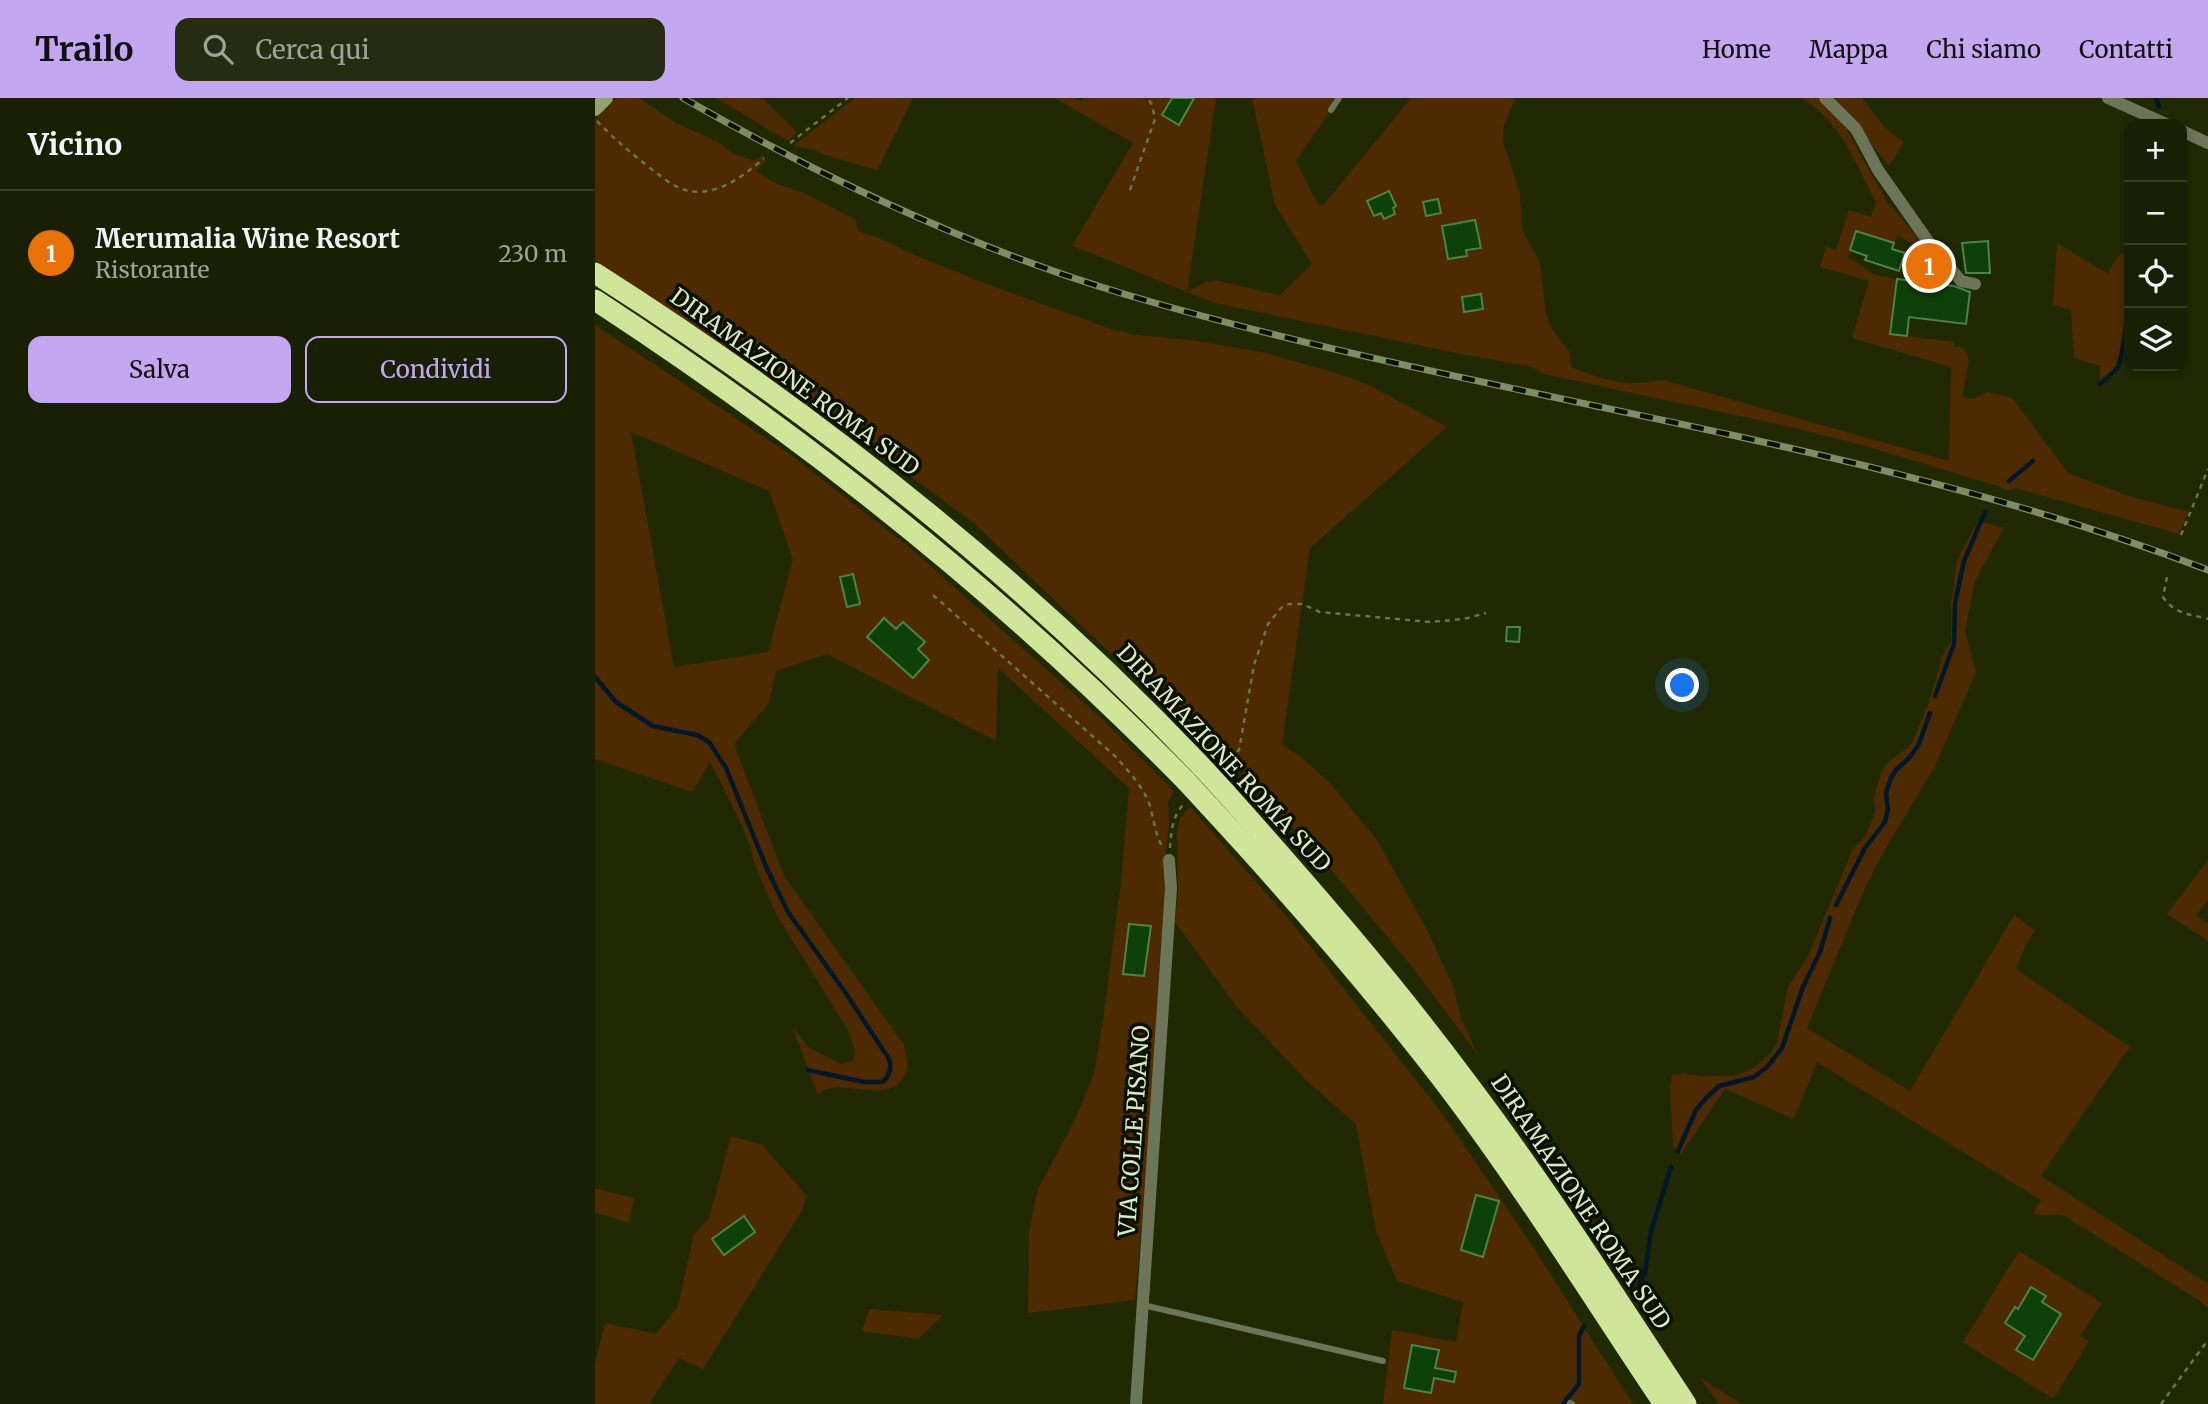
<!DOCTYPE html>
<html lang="it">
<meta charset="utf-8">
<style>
body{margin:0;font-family:Merriweather,serif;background:#252c11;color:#f1f3f6}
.controls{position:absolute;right:21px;top:21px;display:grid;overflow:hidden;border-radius:14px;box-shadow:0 4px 10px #0003}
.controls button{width:63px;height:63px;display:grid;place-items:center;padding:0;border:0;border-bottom:2px solid #363d24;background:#181f02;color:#f1f3f6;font:35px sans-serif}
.you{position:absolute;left:1088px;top:588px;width:24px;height:24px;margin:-18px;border:5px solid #fff;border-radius:50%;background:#1a73e8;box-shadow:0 0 0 10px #1a73e833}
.badge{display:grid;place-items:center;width:46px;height:46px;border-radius:50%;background:#c4a7f1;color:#fff;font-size:23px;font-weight:700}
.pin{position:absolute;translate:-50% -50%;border:4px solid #fff;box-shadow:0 2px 7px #0006}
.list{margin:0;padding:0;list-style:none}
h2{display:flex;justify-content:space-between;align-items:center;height:91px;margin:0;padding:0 28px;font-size:30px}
h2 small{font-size:23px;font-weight:400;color:#9fa299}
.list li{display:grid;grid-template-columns:46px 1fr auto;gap:21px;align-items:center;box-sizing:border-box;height:126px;padding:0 28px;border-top:2px solid #363d24}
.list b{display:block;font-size:26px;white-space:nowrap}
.list p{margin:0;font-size:23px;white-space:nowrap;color:#9fa299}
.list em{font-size:23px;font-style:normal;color:#9fa299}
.actions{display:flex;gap:14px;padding:21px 28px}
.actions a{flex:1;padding:16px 0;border:2px solid #c4a7f1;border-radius:14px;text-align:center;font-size:24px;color:#c4a7f1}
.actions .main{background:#c4a7f1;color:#111}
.icon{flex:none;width:38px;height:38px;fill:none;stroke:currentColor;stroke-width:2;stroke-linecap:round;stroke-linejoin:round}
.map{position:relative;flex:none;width:1613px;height:1306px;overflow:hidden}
header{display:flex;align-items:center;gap:42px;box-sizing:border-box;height:98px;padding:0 35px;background:#c4a7f1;color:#111}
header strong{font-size:33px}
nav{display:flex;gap:38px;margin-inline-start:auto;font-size:24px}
.search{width:490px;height:63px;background:#252c11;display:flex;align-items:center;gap:18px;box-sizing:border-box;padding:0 24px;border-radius:14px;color:#9fa299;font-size:26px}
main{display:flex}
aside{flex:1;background:#181f02}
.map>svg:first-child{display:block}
.green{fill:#4e2a01;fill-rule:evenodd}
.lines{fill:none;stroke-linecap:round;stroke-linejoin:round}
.stream{stroke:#00182a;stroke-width:4.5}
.building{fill:#0e410a;stroke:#4e8249;stroke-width:2}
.path{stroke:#6a744e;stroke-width:2.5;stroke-dasharray:5 5;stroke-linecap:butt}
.lane{stroke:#6c7557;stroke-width:6}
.street{stroke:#6c7557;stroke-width:12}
.secondary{stroke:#94a373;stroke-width:14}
.highway{stroke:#cfe69a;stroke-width:21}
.rail-casing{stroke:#818b65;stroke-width:7}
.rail{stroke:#0b1100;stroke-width:4.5;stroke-dasharray:13;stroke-linecap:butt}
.highway-bridge{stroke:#cfe69a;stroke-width:21}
.labels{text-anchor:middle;stroke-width:7;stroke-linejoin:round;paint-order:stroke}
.street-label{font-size:23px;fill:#dde9c4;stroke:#0b1100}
</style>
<header>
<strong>Trailo</strong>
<div class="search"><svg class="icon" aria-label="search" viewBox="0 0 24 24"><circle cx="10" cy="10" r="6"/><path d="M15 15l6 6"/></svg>Cerca qui</div>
<nav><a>Home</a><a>Mappa</a><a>Chi siamo</a><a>Contatti</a></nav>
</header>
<main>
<aside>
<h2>Vicino<small></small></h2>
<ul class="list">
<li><span class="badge" style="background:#e8710a">1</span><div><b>Merumalia Wine Resort</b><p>Ristorante</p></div><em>230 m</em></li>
</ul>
<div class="actions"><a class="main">Salva</a><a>Condividi</a></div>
</aside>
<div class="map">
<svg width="1613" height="1306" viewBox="0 0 1613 1306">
<rect width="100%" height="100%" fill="#202902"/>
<g class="green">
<path d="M 21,0 L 44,0 L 81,25 L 121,43 L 139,56 L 160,63 L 167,58 L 171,63 L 161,73 L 182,86 L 207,94 L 261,122 L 263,133 L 282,139 L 317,156 L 389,185 L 516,231 L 541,237 L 596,242 L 672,255 L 754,279 L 776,288 L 852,329 L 715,450 L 687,646 L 707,660 L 735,685 L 782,742 L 831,830 L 858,888 L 866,920 L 883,957 L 815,866 L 749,787 L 677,706 L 621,647 L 562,600 L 379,425 L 329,388 L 0,162 L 0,21 Z"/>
<path d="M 121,0 L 167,0 L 202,34 L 193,43 Z"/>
<path d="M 260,0 L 318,0 L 282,72 L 227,56 L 220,52 L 198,48 Z"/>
<path d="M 460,0 L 479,0 L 487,4 L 489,0 L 577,0 L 584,27 L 599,0 L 621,0 L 592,194 L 611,184 L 623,183 L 685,197 L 717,166 L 680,107 L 657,0 L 744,0 L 701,63 L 721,103 L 727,109 L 816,0 L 920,0 L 908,30 L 908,43 L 925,96 L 927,131 L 945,165 L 951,216 L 957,231 L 975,255 L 976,269 C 1011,283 1031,289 1068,282 L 1354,363 L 1356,269 L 1257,240 L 1274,183 L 1225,169 L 1231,149 L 1241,152 L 1254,112 L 1276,119 L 1281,104 C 1261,66 1245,22 1206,0 L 1223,0 L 1248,25 L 1292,104 L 1329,146 L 1321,149 L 1303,137 L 1299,145 L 1261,133 L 1253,159 L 1280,177 L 1302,181 L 1295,236 L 1359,244 L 1359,248 L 1369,250 L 1374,263 L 1367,299 L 1377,301 L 1393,294 L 1417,300 L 1473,375 L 1534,398 L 1593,414 L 1584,436 L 1420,390 L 1413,393 L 1406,391 L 1406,389 L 1267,347 L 1196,329 L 977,282 L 950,276 L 934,268 L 871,257 L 620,205 C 572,187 526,166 477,148 L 538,45 ZM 794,93 L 801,108 L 798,110 L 800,116 L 789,121 L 786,115 L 779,118 L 772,103 ZM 843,101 L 846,114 L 831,118 L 828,104 Z"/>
<path d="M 1239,0 L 1267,0 L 1291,31 L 1309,44 L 1294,68 Z"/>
<path d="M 1462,145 L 1513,176 C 1518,164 1523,157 1534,151 L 1534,208 L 1528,240 L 1528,254 L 1523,269 L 1505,286 L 1505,268 L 1479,260 L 1476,212 L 1458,207 Z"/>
<path d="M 0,227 L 196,357 L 314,449 L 504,618 L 579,693 L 573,704 L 574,724 L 571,753 L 572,791 L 566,841 L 554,1046 L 540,1202 L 433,1215 L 434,1133 L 443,1091 L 479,1024 L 499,976 L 508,922 L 526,784 L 534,690 L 403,570 L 401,643 L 232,556 L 181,573 L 174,605 L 139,646 L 189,778 L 309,947 C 312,961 316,971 306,983 C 285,1006 242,977 223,997 L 197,928 L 213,949 L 246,966 L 258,963 L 260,953 L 253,932 L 181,816 L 159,765 L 155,747 L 145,723 L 115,664 L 97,694 L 0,661 ZM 36,334 L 174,393 L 198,461 L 173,554 L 79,569 ZM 258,477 L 265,506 L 252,509 L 246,479 ZM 308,524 L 329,544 L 323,551 L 334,562 L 318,580 L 272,539 L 301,531 ZM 534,826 L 556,828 L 549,878 L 528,876 Z"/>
<path d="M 1383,423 L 1409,430 L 1380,482 L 1370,533 L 1381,574 L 1340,668 L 1285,760 L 1269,792 L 1212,930 L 1315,993 L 1419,817 L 1440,833 L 1431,846 L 1421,871 L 1535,949 L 1491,1011 L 1446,1078 L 1613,1186 L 1613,1210 L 1605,1203 L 1468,1117 C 1458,1116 1447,1120 1438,1115 L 1446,1102 L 1222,964 L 1199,1021 L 1130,991 L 1086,1056 L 1078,1048 L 1075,989 L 1077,977 L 1088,975 L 1105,978 L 1139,978 L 1155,972 L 1176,955 L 1182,945 L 1193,889 L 1213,858 L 1257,753 L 1272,735 L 1280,714 L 1279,699 L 1287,672 L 1295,662 L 1313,650 L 1318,643 L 1334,604 L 1347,559 L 1356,543 L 1356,506 L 1362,462 Z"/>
<path d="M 595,709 L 693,820 L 849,1018 L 938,1149 L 1038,1306 L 788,1306 L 797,1232 L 861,1244 L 868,1204 L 802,1183 L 781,1133 L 761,1026 L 713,984 L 641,908 L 580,824 L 583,793 L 582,736 L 583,726 L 588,716 ZM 881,1097 L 904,1103 L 888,1158 L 866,1152 ZM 817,1247 L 844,1252 L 840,1270 L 861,1274 L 859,1284 L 839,1280 L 809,1290 Z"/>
<path d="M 1613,762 L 1613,801 L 1601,817 L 1611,825 L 1613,823 L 1613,843 L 1572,816 Z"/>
<path d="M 136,1038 L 167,1047 L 212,1098 L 206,1114 L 108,1271 L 84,1260 L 54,1306 L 0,1306 L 0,1266 L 10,1225 L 61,1236 L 83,1208 L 99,1136 L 114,1120 ZM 149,1118 L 160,1134 L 128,1157 L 117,1141 Z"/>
<path d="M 0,1090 L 39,1100 L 34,1125 L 0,1114 Z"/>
<path d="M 1424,1153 L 1507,1205 L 1485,1238 L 1494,1243 L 1458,1301 L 1368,1244 Z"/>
<path d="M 274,1211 L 348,1217 L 323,1241 L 267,1233 Z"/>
<path d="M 1104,1279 L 1147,1306 L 1124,1306 Z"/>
</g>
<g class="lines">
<g class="stream">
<path d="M 1561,0 L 1564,9"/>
<path d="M 1587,90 L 1587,97"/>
<path d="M 1534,180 L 1532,188 L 1534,198"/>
<path d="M 1505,286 C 1510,281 1518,276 1522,270 C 1529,260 1530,223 1534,208"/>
<path d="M 1414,383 L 1438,363"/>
<path d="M 0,579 L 21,604 L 58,628 L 102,637 L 114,644 L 131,670 L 172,771 L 193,814 L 250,894 L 294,961 C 297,970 295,977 288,984 L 269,984 L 213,972"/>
<path d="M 1340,598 L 1359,546 L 1360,505 L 1369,463 L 1390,414"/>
<path d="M 1241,807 L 1270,750 L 1290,724 L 1293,711 L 1291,696 L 1295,682 L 1301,672 L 1315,659 L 1324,646 L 1335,615"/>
<path d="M 1083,1053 L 1101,1012 L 1112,999 L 1124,988 L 1159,979 L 1172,969 L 1187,950 L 1208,889 L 1225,854 L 1235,820"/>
<path d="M 1044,1187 L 1050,1175 L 1056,1133 L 1076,1069"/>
<path d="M 968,1306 L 984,1286 L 984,1238 L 989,1228"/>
</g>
</g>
<g class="building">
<path d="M 577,0 L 599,0 L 584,27 L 567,17 Z"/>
<path d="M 794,93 L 801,108 L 798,110 L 800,116 L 789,121 L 786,115 L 779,118 L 772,103 Z"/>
<path d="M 843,101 L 846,115 L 831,118 L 828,104 Z"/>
<path d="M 880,122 L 886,150 L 871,152 L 872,158 L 853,161 L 847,128 Z"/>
<path d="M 1261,133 L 1299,145 L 1297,151 L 1310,155 L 1304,173 L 1270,162 L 1272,158 L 1255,152 Z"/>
<path d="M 1393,143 L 1395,175 L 1371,175 L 1367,145 Z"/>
<path d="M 1302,181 L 1359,188 L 1375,194 L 1371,226 L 1314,219 L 1312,238 L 1295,236 Z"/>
<path d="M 886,196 L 888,211 L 869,214 L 867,199 Z"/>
<path d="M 258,476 L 265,506 L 252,509 L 245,479 Z"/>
<path d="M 289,520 L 301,531 L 308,524 L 330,544 L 323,551 L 334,562 L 318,580 L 272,539 Z"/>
<path d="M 912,529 L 925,529 L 924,544 L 911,543 Z"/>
<path d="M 534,826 L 556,828 L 549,878 L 528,876 Z"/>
<path d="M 881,1097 L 904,1103 L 888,1159 L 866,1152 Z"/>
<path d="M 149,1118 L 160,1134 L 129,1157 L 117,1141 Z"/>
<path d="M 1436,1189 L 1451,1198 L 1447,1204 L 1466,1216 L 1438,1262 L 1421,1252 L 1430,1238 L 1410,1225 L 1420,1209 L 1423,1211 Z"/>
<path d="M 817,1247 L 844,1252 L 840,1270 L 861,1274 L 859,1284 L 839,1280 L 836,1295 L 809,1290 Z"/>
</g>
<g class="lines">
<g class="path">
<path d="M 2,23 C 19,41 36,55 55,70 C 64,77 76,87 87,91 C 117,102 148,79 169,60"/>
<path d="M 195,45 L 253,0"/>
<path d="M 535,92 L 560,21 L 557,7 L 553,0"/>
<path d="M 1586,437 L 1613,371"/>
<path d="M 1572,479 L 1568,499 C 1579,516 1595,516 1613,521"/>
<path d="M 338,497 L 520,658 C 533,673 549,689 555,708 C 559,723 560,736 568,750"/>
<path d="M 629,669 L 644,652 L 659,567 L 673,526 L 686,510 L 694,506 L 707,506 L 725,514 L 835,524 L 869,521 L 891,515"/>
<path d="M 575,750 C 576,735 577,719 588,707"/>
<path d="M 1566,1306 L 1613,1242"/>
</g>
<g class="lane">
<path d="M 736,12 L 744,0"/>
<path d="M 548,1207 L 788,1263"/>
<path d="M 975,1305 L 977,1306"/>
</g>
<g class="street">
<path d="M 1230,0 L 1261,31 L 1283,72 L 1335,146 L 1366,183 L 1380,186"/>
<path d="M 1513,0 L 1571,26"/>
<path d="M 1587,33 L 1613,45"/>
<path d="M 541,1306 L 576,790 L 574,762"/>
</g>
<path class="secondary" d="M 0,11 L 11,0"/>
<g class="highway">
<path d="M 0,175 C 220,315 426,478 606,668"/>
<path d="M 0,202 C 213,341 413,501 591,683"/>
<path d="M 629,693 C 713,787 795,881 870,982 C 949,1086 1019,1197 1091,1306"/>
<path d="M 614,708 C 698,799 779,892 854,990 C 931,1092 998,1200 1069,1306"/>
</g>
<defs>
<path id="rail" d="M 88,0 C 228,80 375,150 529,196 C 887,302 1263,338 1613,472"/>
</defs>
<use href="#rail" class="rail-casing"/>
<use href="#rail" class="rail"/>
<g class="highway-bridge">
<path d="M 606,668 L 629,693"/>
<path d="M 591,683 L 614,708"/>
</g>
</g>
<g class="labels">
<g class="street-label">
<text transform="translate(200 284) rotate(36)" y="8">DIRAMAZIONE ROMA SUD</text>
<text transform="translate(629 660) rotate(47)" y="8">DIRAMAZIONE ROMA SUD</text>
<text transform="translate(539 1033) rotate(-86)" y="8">VIA COLLE PISANO</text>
<text transform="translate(986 1104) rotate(56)" y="8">DIRAMAZIONE ROMA SUD</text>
</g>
</g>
</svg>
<div class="controls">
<button>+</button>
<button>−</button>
<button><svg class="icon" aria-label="locate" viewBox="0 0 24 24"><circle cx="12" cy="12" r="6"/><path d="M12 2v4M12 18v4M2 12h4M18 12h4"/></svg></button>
<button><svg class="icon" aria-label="layers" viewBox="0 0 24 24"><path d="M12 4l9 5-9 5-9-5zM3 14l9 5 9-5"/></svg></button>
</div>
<div class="you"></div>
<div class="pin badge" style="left:1334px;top:168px;background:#e8710a">1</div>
</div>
</main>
